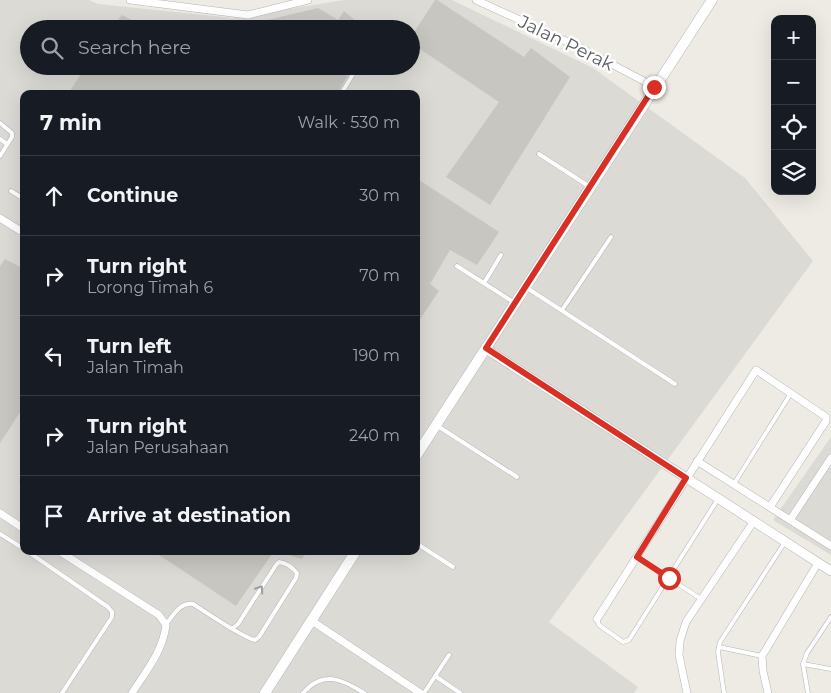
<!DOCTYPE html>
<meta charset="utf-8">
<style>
body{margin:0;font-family:Montserrat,sans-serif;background:#20242c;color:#f1f3f6}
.controls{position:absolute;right:15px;top:15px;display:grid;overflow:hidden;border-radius:10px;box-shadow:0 5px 20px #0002}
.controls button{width:45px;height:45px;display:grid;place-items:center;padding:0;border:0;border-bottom:1px solid #363941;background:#171b24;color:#f1f3f6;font:25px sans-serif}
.stop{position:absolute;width:15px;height:15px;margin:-11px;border:4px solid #d93025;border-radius:50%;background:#fff}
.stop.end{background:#d93025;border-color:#fff;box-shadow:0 1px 5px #0008}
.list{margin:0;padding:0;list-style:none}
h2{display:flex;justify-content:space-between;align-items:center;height:65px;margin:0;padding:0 20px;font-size:21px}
h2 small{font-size:16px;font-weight:400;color:#9ea1a6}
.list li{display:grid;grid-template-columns:32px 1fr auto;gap:15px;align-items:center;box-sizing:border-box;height:80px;padding:0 20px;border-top:1px solid #363941}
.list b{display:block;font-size:19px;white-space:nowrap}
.list p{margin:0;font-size:16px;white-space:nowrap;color:#9ea1a6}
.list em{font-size:16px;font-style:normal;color:#9ea1a6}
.icon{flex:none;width:28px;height:28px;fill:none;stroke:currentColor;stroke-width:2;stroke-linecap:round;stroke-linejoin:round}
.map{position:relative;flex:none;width:831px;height:693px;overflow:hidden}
.search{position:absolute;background:#171b24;box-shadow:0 5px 20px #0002;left:20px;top:20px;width:400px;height:55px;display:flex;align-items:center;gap:12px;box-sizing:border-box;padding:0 18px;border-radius:28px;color:#9ea1a6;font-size:19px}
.panel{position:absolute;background:#171b24;box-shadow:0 5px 20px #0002;left:20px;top:90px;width:400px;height:465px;border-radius:10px}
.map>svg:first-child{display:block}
.industrial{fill:#dcdad5;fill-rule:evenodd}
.building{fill:#c8c6c0}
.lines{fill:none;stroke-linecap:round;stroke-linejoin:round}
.service-casing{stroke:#b3b5ba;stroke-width:5}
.minor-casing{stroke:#b3b5ba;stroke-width:8}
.tertiary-casing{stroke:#b3b5ba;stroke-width:10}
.secondary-casing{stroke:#b5b7bd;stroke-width:11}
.service{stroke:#fff;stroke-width:4}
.minor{stroke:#fff;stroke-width:7}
.tertiary{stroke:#fff;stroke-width:9}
.secondary{stroke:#fff;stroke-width:10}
.oneway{stroke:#9d9ea1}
.route{stroke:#d93025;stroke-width:6}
.labels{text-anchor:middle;stroke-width:5;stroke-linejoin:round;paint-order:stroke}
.street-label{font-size:18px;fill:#5b5e63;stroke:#fff}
</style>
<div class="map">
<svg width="831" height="693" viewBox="0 0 831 693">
<rect width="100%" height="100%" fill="#edebe3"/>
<g class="industrial">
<path d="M 0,0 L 89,0 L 98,4 L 233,18 L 344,0 L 452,0 L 593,68 L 745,178 L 813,261 L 549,622 L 638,687 L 634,693 L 0,693 ZM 29,29 L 411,29 L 411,66 L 29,66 ZM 24,94 L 416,94 L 416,551 L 24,551 Z"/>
<path d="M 831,437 L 831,555 L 773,520 Z"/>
</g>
<g class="building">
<path d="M 435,0 L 437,0 L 524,57 L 531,48 L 570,77 L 490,205 L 446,177 L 499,102 L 411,43 L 411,37 Z"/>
<path d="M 318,8 L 338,20 L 344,11 L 365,29 L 258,29 L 263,21 Z"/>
<path d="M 122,15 L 134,21 L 162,24 L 162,29 L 111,29 Z"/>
<path d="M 86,66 L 353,66 L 337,94 L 68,94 Z"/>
<path d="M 416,178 L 499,232 L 477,265 L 450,250 L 430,284 L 439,291 L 416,325 Z"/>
<path d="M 5,259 L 24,269 L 24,406 L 0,443 L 0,266 Z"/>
<path d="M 153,551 L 274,551 L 236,606 Z"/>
<path d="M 282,551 L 307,551 L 302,559 L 282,553 Z"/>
</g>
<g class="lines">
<defs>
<g id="service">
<path d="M 341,94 L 358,66"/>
<path d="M 0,123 L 12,133 L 12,137 L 0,156"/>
<path d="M 0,139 L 7,144"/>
<path d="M 539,154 L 590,187"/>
<path d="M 11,191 L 24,199"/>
<path d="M 457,266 L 515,303"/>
<path d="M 484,283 L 501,255"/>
<path d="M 527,288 L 675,384"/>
<path d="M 562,310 L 611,237"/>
<path d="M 436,425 L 517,477"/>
<path d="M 24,476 L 22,480 L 24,486"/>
<path d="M 734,484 L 791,393"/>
<path d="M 0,534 L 24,549"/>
<path d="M 416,543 L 453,567"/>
<path d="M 27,551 L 108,607 L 112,612 L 112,617 L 62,693"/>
<path d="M 637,557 L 701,599"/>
<path d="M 597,619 L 599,625 L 623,642 L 629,640 L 718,499"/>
<path d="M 166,624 C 174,615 180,602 193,604 C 206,612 243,638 255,640 L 259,637 L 296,578 L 297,573 C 293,568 286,563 279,562 L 276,565 L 238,624 L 233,628"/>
<path d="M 719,647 L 762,656"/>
<path d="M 803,664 L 831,669"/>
<path d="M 435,676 L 460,693"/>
<path d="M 303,693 C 323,670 342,679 364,693"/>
<path d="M 424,693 L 449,655"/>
<path d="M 724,693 L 718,652 L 720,642 L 785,542"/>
<path d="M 808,693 L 803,664 L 807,653 L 831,617"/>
</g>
<g id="minor">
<path d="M 130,0 L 248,15 L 308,0"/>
<path d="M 476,0 L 583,49 L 655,87"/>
<path d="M 0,218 L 24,233"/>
<path d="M 697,461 L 831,546"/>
<path d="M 0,513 L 24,529"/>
<path d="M 790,520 L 831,458"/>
<path d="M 59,551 L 159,615 L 166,625 C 163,651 146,671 132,693"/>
<path d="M 597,619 L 756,370 L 826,417 L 826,421 L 770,507"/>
<path d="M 312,621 L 420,693"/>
<path d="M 687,693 L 679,655 L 680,641 L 686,622 L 754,521"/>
<path d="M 768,693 L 763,671 L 762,656 L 818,563"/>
</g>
<path id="tertiary" d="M 486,349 L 831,571"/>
<g id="secondary">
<path d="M 416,456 L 712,0"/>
<path d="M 265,693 L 356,551"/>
</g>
</defs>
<use href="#service" class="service-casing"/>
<use href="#minor" class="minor-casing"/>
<use href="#tertiary" class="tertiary-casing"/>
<use href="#secondary" class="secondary-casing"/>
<use href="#service" class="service"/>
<use href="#minor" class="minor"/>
<use href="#tertiary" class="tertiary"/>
<use href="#secondary" class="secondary"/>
</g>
<defs><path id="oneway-chevron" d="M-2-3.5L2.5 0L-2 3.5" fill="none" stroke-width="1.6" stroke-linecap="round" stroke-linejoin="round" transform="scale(1.25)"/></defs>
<use class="oneway" href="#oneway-chevron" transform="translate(260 589) rotate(-57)"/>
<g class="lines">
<path class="route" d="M 654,87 L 486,348 L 686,478 L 637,557 L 669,578"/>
</g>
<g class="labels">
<g class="street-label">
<text transform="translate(566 43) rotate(26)" y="6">Jalan Perak</text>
</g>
</g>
</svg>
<div class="controls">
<button>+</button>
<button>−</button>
<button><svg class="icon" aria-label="locate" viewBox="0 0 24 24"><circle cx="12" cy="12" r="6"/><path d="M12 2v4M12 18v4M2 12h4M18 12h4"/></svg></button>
<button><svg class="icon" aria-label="layers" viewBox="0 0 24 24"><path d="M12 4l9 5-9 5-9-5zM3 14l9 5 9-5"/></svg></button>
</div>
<div class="stop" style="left:669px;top:578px"></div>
<div class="stop end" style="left:654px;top:87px"></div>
<div class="search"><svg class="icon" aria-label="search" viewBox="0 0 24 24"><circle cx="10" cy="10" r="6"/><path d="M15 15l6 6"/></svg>Search here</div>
<section class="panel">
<h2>7 min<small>Walk · 530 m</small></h2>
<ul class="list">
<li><svg class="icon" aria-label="ahead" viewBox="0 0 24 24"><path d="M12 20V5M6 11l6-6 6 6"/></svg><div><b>Continue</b></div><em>30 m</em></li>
<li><svg class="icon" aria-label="right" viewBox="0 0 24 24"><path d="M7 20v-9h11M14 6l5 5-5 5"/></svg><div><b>Turn right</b><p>Lorong Timah 6</p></div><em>70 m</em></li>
<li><svg class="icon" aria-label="left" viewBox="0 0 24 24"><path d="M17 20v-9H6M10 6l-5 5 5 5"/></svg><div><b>Turn left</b><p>Jalan Timah</p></div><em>190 m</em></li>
<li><svg class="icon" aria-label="right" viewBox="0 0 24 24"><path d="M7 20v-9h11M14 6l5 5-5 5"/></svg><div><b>Turn right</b><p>Jalan Perusahaan</p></div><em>240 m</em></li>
<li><svg class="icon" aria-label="arrive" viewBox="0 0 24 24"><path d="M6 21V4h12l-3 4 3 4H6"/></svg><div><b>Arrive at destination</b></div></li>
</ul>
</section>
</div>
